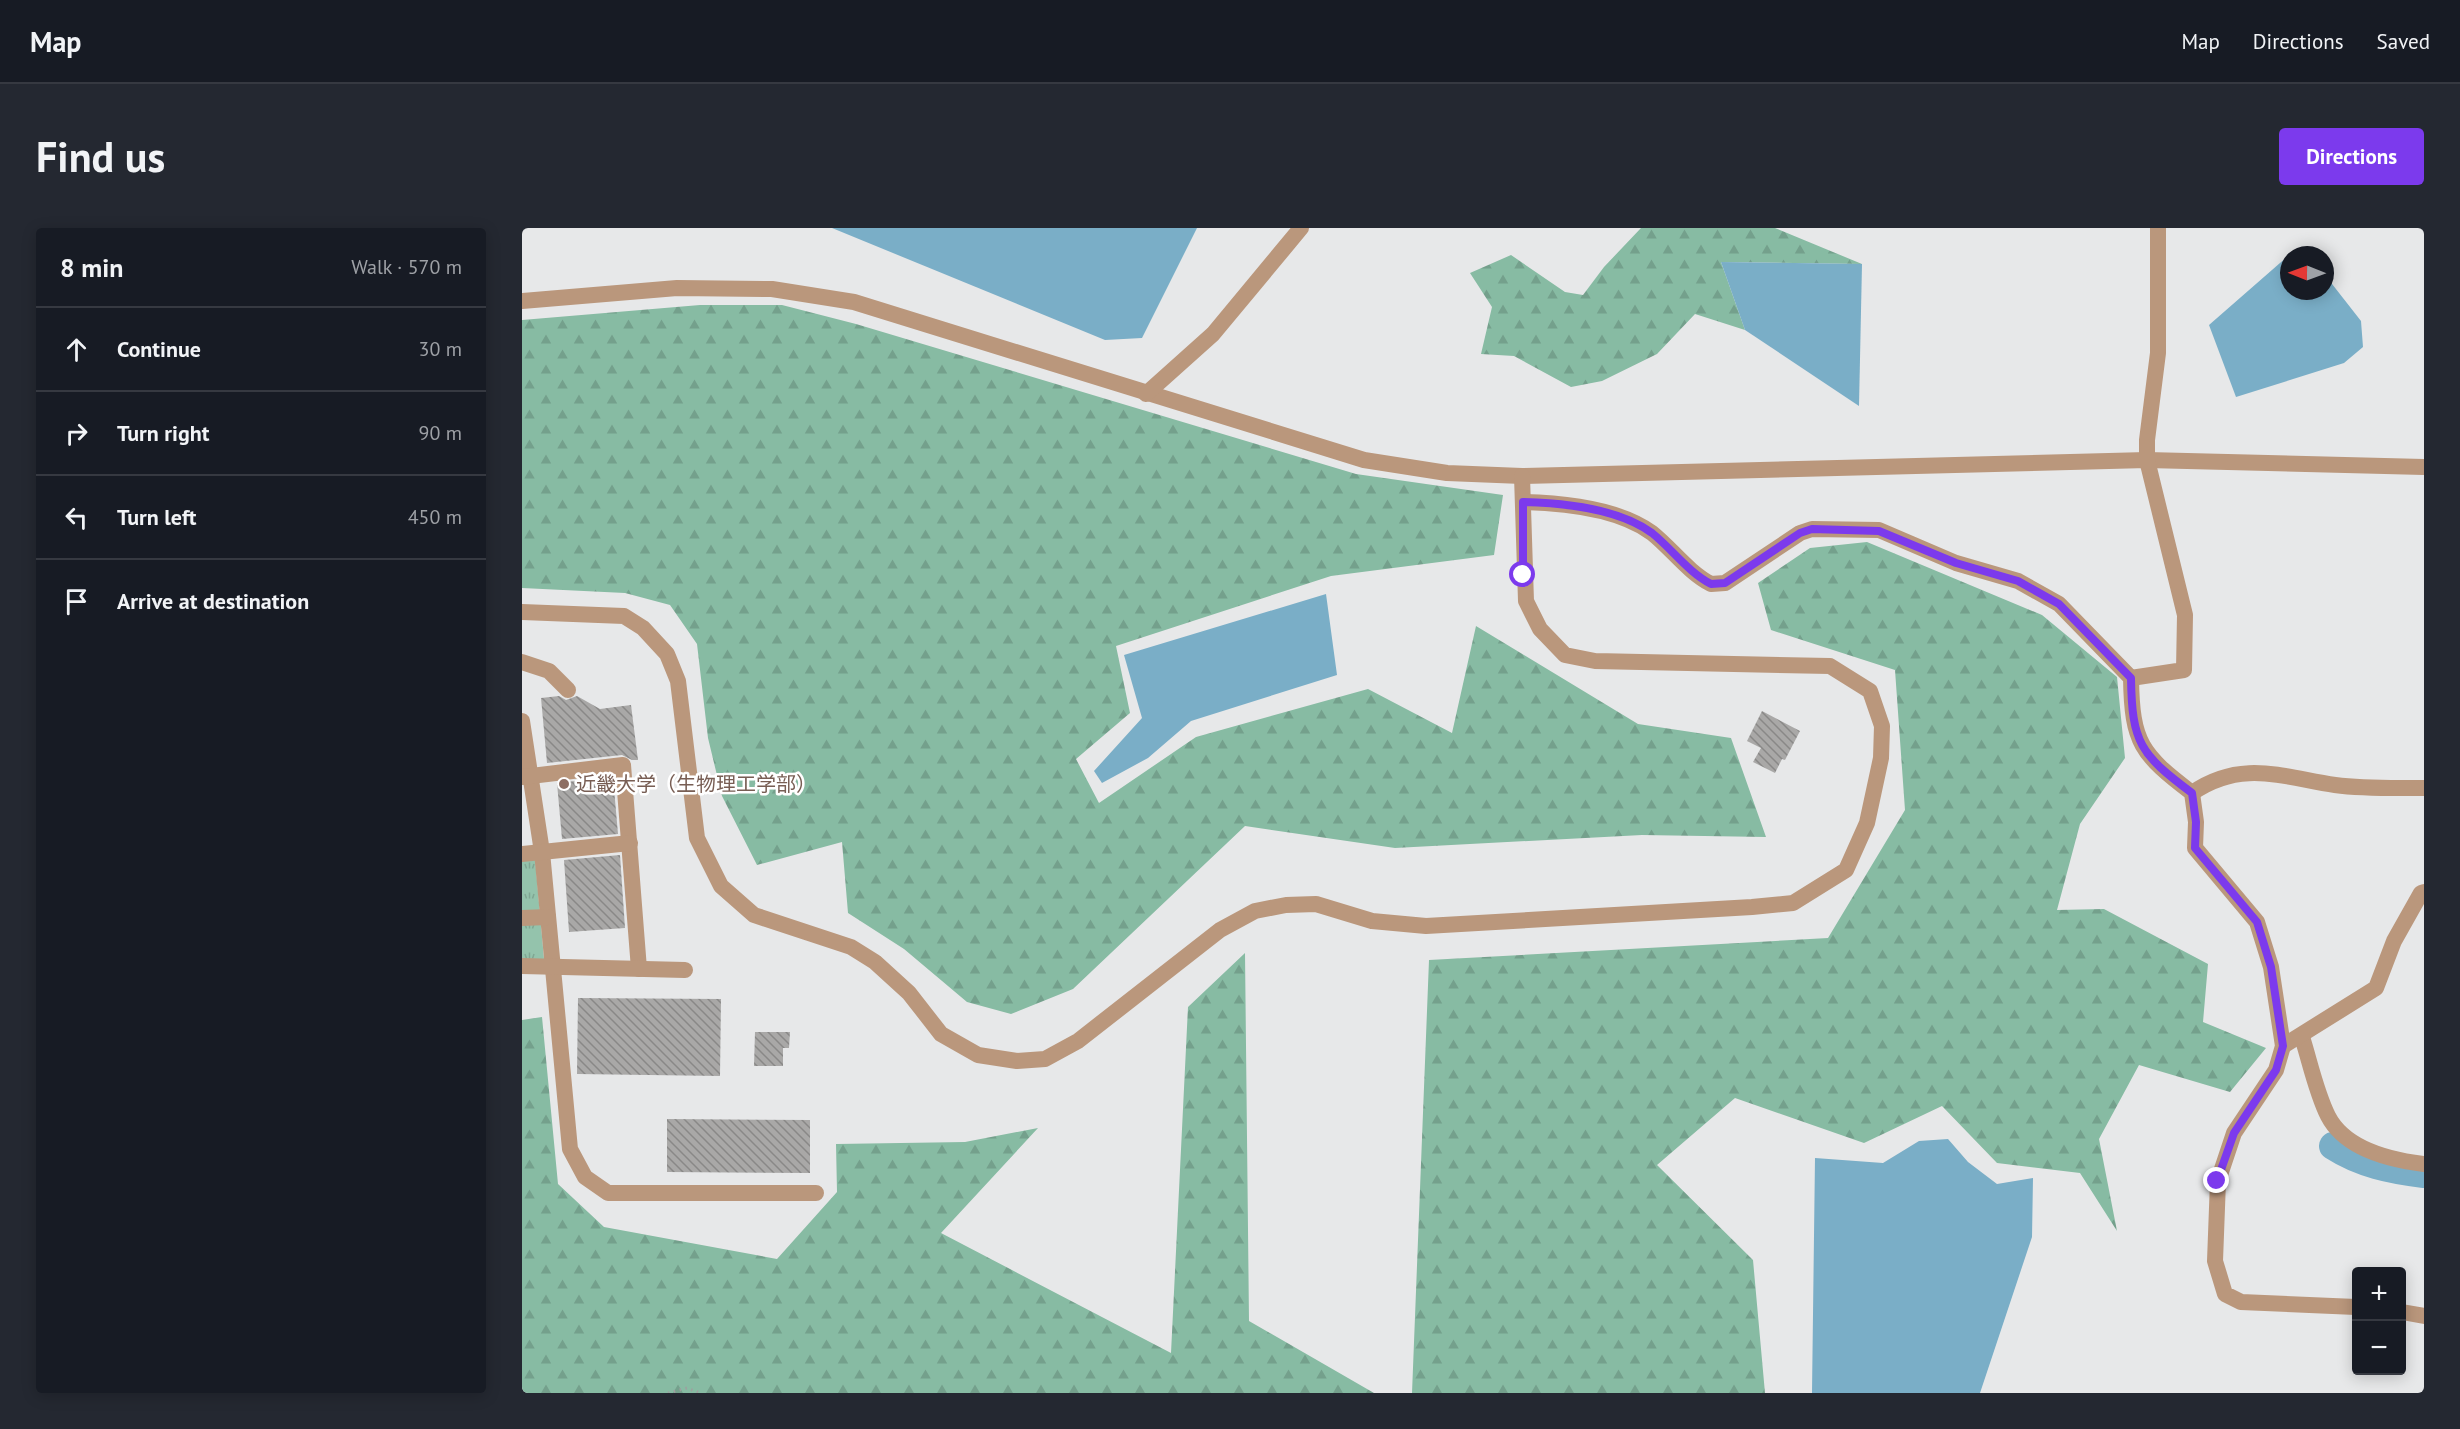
<!DOCTYPE html>
<meta charset="utf-8">
<style>
body{margin:0;font-family:"PT Sans","Noto Sans JP",sans-serif;background:#242831;color:#f1f3f6}
.controls{position:absolute;right:18px;bottom:18px;display:grid;overflow:hidden;border-radius:6px;box-shadow:0 3px 15px #0003}
.controls button{width:54px;height:54px;display:grid;place-items:center;padding:0;border:0;border-bottom:2px solid #363941;background:#171b24;color:#f1f3f6;font:30px sans-serif}
.compass{position:absolute;left:1758px;top:18px;width:54px;height:54px;border-radius:50%;background:#171b24;box-shadow:0 3px 15px #0003;rotate:271deg}
.stop{position:absolute;width:18px;height:18px;margin:-14px;border:4px solid #7c3aed;border-radius:50%;background:#fff}
.stop.end{background:#7c3aed;border-color:#fff;box-shadow:0 2px 6px #0008}
.list{margin:0;padding:0;list-style:none}
h2{display:flex;justify-content:space-between;align-items:center;height:78px;margin:0;padding:0 24px;font-size:26px}
h2 small{font-size:20px;font-weight:400;color:#9ea1a6}
.list li{display:grid;grid-template-columns:39px 1fr auto;gap:18px;align-items:center;box-sizing:border-box;height:84px;padding:0 24px;border-top:2px solid #363941}
.list b{display:block;font-size:22px;white-space:nowrap}
.list em{font-size:20px;font-style:normal;color:#9ea1a6}
.icon{flex:none;width:33px;height:33px;fill:none;stroke:currentColor;stroke-width:2;stroke-linecap:round;stroke-linejoin:round}
.map{position:relative;flex:none;width:1902px;height:1165px;overflow:hidden;border-radius:6px}
header{display:flex;align-items:center;gap:36px;box-sizing:border-box;height:84px;padding:0 30px;background:#171b24;border-bottom:2px solid #363941}
header strong{font-size:28px}
nav{display:flex;gap:33px;margin-inline-start:auto;font-size:21px}
.intro{display:flex;align-items:center;justify-content:space-between;box-sizing:border-box;height:144px;padding:0 36px}
h1{margin:0;font-size:42px}
.button{padding:15px 27px;border-radius:6px;background:#7c3aed;color:#fff;font-size:21px;font-weight:700}
main{display:flex;gap:36px;padding:0 36px}
aside{flex:1;background:#171b24;border-radius:6px;box-shadow:0 3px 15px #0003}
.map>svg:first-child{display:block}
.grass{fill:url(#grass-tufts)}
.forest{fill:url(#forest-firs)}
.water{fill:#7aaec7}
.lines{fill:none;stroke-linecap:round;stroke-linejoin:round}
.river{stroke:#7aaec7;stroke-width:28}
.building{fill:url(#building-back-hatch)}
.path{stroke:#9e9f9f;stroke-width:3;stroke-dasharray:1.5 4.5;stroke-linecap:butt}
.minor{stroke:#ba977c;stroke-width:16}
.route{stroke:#7c3aed;stroke-width:8}
.education-dot{fill:#8d6e63;stroke:#fff;stroke-width:2}
.labels{text-anchor:middle;stroke-width:5;stroke-linejoin:round;paint-order:stroke}
.education-label{font-size:20px;fill:#785e54;stroke:#fff;text-anchor:start}
</style>
<header>
<strong>Map</strong>
<nav><a>Map</a><a>Directions</a><a>Saved</a></nav>
</header>
<div class="intro"><h1>Find us</h1><a class="button">Directions</a></div>
<main>
<aside>
<h2>8 min<small>Walk · 570 m</small></h2>
<ul class="list">
<li><svg class="icon" aria-label="ahead" viewBox="0 0 24 24"><path d="M12 20V5M6 11l6-6 6 6"/></svg><div><b>Continue</b></div><em>30 m</em></li>
<li><svg class="icon" aria-label="right" viewBox="0 0 24 24"><path d="M7 20v-9h11M14 6l5 5-5 5"/></svg><div><b>Turn right</b></div><em>90 m</em></li>
<li><svg class="icon" aria-label="left" viewBox="0 0 24 24"><path d="M17 20v-9H6M10 6l-5 5 5 5"/></svg><div><b>Turn left</b></div><em>450 m</em></li>
<li><svg class="icon" aria-label="arrive" viewBox="0 0 24 24"><path d="M6 21V4h12l-3 4 3 4H6"/></svg><div><b>Arrive at destination</b></div></li>
</ul>
</aside>
<div class="map">
<svg width="1902" height="1165" viewBox="0 0 1902 1165">
<defs>
<pattern id="grass-tufts" width="24" height="20" patternUnits="userSpaceOnUse" patternTransform="scale(1.5)"><rect width="24" height="20" fill="#94c3ac"/><path d="M3 7l-1-3M5 7V3M7 7l1-3M15 17l-1-3M17 17v-4M19 17l1-3" fill="none" stroke="#7fa793"/></pattern>
<pattern id="forest-firs" width="22" height="20" patternUnits="userSpaceOnUse" patternTransform="scale(1.5)"><rect width="22" height="20" fill="#87bba3"/><path d="M5 1l3.5 6h-7zM16 11l3.5 6h-7z" fill="#74a08c"/></pattern>
<pattern id="building-back-hatch" width="6" height="6" patternUnits="userSpaceOnUse" patternTransform="scale(1.5)"><rect width="6" height="6" fill="#a9a8a7"/><path d="M-1 5l2 2M0 0l6 6M5-1l2 2" fill="none" stroke="#898887"/></pattern>
</defs>
<rect width="100%" height="100%" fill="#e7e8e9"/>
<path class="grass" d="M 13,630 L 22,731 L 0,731 L 0,631 Z"/>
<g class="forest">
<path d="M 1119,0 L 1253,0 L 1340,36 L 1199,34 L 1223,102 L 1173,86 L 1135,126 L 1080,153 L 1049,159 L 992,128 L 959,126 L 970,79 L 948,45 L 989,27 L 1043,64 L 1061,67 L 1082,39 Z"/>
<path d="M 178,77 L 260,77 L 334,96 L 834,246 L 981,267 L 972,327 L 809,348 L 594,418 L 608,485 L 554,531 L 577,575 L 674,509 L 846,461 L 930,505 L 954,398 L 1116,496 L 1209,510 L 1244,609 L 1120,607 L 873,620 L 723,598 L 551,761 L 489,786 L 445,774 L 382,721 L 326,685 L 320,614 L 235,637 L 200,568 L 186,510 L 175,416 L 148,377 L 103,365 L 0,360 L 0,92 Z"/>
<path d="M 1345,314 L 1520,387 L 1595,449 L 1603,530 L 1558,596 L 1535,682 L 1582,681 L 1686,736 L 1681,794 L 1744,820 L 1708,864 L 1617,837 L 1577,911 L 1595,1003 L 1558,945 L 1475,935 L 1420,878 L 1342,915 L 1213,870 L 1135,937 L 1231,1032 L 1243,1165 L 890,1165 L 907,732 L 1306,710 L 1383,582 L 1373,442 L 1249,402 L 1236,355 L 1288,320 Z"/>
<path d="M 723,725 L 727,1093 L 852,1165 L 0,1165 L 0,792 L 20,789 L 36,956 L 82,999 L 255,1031 L 315,964 L 314,916 L 443,914 L 516,900 L 419,1005 L 649,1125 L 666,779 Z"/>
</g>
<g class="water">
<path d="M 310,0 L 675,0 L 620,110 L 583,112 Z"/>
<path d="M 1767,27 L 1767,63 L 1803,63 L 1803,47 L 1839,93 L 1841,119 L 1822,135 L 1714,169 L 1687,97 Z"/>
<path d="M 1199,34 L 1340,36 L 1337,178 L 1223,102 Z"/>
<path d="M 804,366 L 815,447 L 669,493 L 626,530 L 580,555 L 572,543 L 620,490 L 602,427 Z"/>
<path d="M 1426,911 L 1446,934 L 1475,956 L 1511,950 L 1510,1009 L 1458,1165 L 1290,1165 L 1293,930 L 1361,935 L 1397,913 Z"/>
</g>
<g class="lines">
<path class="river" d="M 1811,918 C 1839,936 1869,942 1902,946"/>
</g>
<g class="building">
<path d="M 37,468 L 44,472 L 55,468 L 78,481 L 109,477 L 116,532 L 110,532 L 100,527 L 25,535 L 19,470 Z"/>
<path d="M 1240,483 L 1278,503 L 1263,532 L 1260,531 L 1253,545 L 1231,534 L 1239,520 L 1225,513 Z"/>
<path d="M 91,549 L 96,606 L 40,611 L 35,555 Z"/>
<path d="M 98,627 L 103,700 L 47,704 L 42,632 Z"/>
<path d="M 56,770 L 199,771 L 198,848 L 55,846 Z"/>
<path d="M 233,804 L 268,804 L 267,820 L 261,820 L 261,838 L 232,838 Z"/>
<path d="M 145,891 L 288,892 L 288,945 L 145,944 Z"/>
</g>
<g class="lines">
<path class="path" d="M 146,1165 L 165,1160 L 178,1165"/>
<g class="minor">
<path d="M 0,73 L 155,60 L 250,61 L 332,74 L 842,232 L 925,245 L 1000,248 L 1625,232 L 1902,239"/>
<path d="M 624,166 L 691,106 L 779,0"/>
<path d="M 1001,274 C 1041,275 1096,280 1130,305 C 1150,321 1166,344 1189,356 L 1203,355 L 1278,305 L 1290,301 L 1357,302 L 1434,335 L 1496,353 L 1537,376 L 1609,450 C 1610,515 1619,526 1670,565 L 1674,594 L 1673,620 L 1735,694 L 1749,739 L 1761,818 L 1754,842 L 1712,905 L 1696,953 L 1693,1033 L 1703,1066 L 1719,1074 L 1834,1079"/>
<path d="M 0,384 L 102,388 L 121,400 L 145,426 L 156,453 L 175,610 L 199,658 L 232,687 L 329,719 L 353,734 L 387,765 L 419,806 L 456,827 L 495,833 L 523,831 L 556,813 L 698,702 L 733,683 L 764,677 L 794,676 L 850,693 L 904,698 L 1230,679 L 1271,675 L 1324,642 L 1345,595 L 1359,530 L 1360,498 L 1348,463 L 1308,438 L 1073,433 L 1043,427 L 1018,401 L 1004,373 L 1000,248"/>
<path d="M 0,434 L 27,443 L 46,462"/>
<path d="M 1609,450 L 1662,442 L 1663,387 L 1625,232 L 1625,212 L 1636,125 L 1636,0"/>
<path d="M 0,493 L 20,624 L 48,921 L 63,949 L 86,965 L 294,965"/>
<path d="M 0,549 L 101,537 L 117,741"/>
<path d="M 1670,565 C 1719,531 1760,549 1813,557 C 1843,561 1872,560 1902,560"/>
<path d="M 0,626 L 108,615"/>
<path d="M 0,690 L 26,689"/>
<path d="M 0,738 L 163,742"/>
<path d="M 1780,809 C 1788,834 1794,864 1806,888 C 1823,921 1869,932 1902,936"/>
<path d="M 1761,818 L 1854,760 L 1872,713 L 1899,665 L 1902,664"/>
<path d="M 1880,1084 L 1902,1088"/>
</g>
</g>
<g class="lines">
<path class="route" d="M 1001,347 L 1001,274 C 1041,275 1096,280 1130,305 C 1150,321 1166,344 1189,356 L 1203,355 L 1278,305 L 1290,301 L 1357,303 L 1434,335 L 1496,353 L 1537,376 L 1609,450 C 1610,515 1618,526 1670,565 L 1674,594 L 1673,620 L 1735,694 L 1749,739 L 1761,818 L 1754,842 L 1712,905 L 1695,953"/>
</g>
<circle class="education-dot" cx="42" cy="556" r="6"/>
<g class="labels">
<g class="education-label">
<text x="54" y="563">近畿大学（生物理工学部）</text>
</g>
</g>
</svg>
<div class="controls">
<button>+</button>
<button>−</button>
</div>
<svg class="compass" viewBox="-18 -18 36 36"><path d="M0-13l5 13h-10z" fill="#e53935"/><path d="M0 13l5-13h-10z" fill="#9ea1a6"/></svg>
<div class="stop" style="left:1001px;top:347px"></div>
<div class="stop end" style="left:1695px;top:953px"></div>
</div>
</main>
